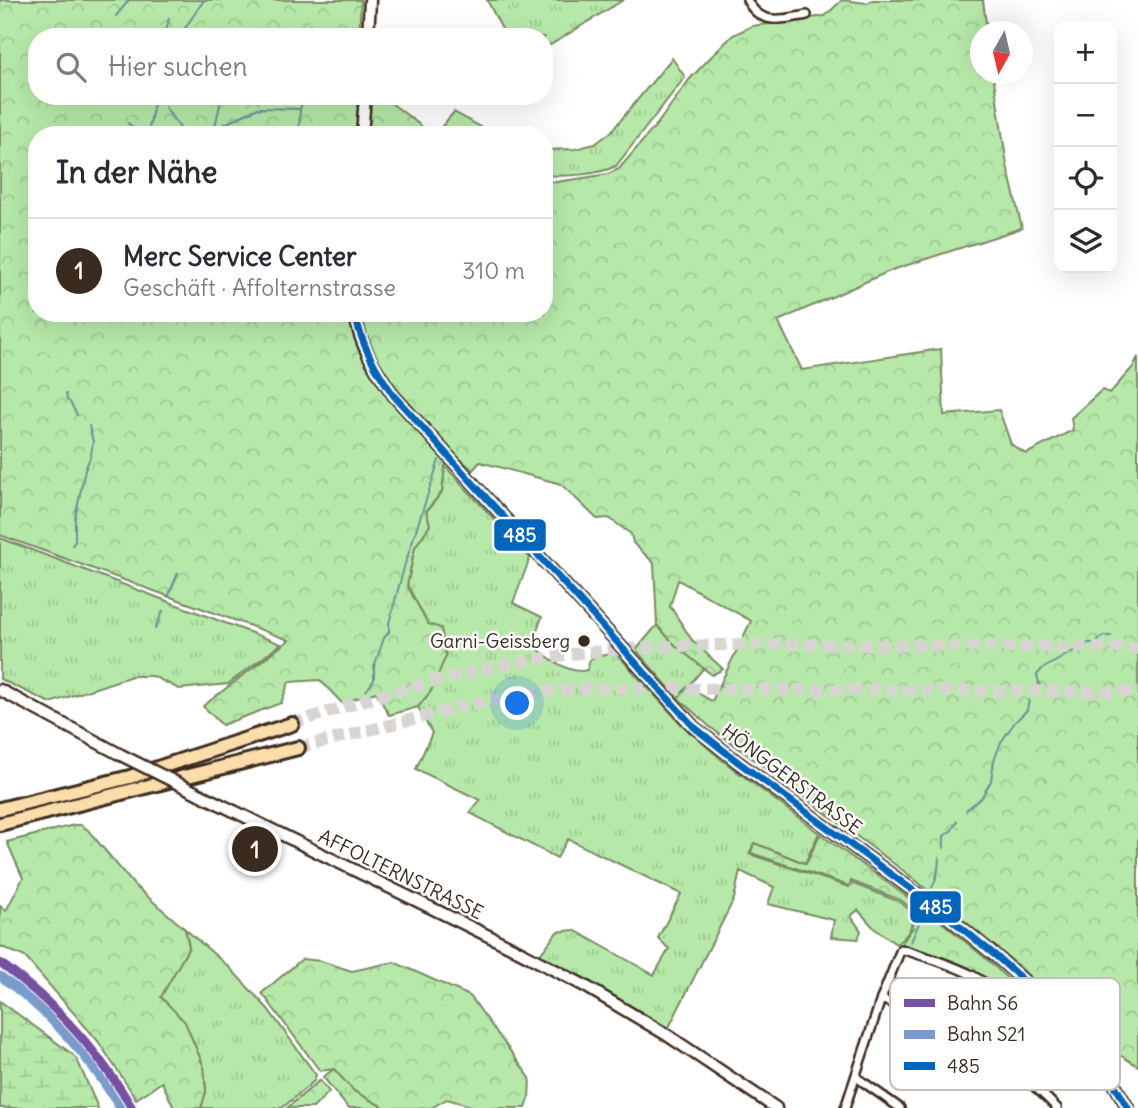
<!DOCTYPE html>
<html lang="de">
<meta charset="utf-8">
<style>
body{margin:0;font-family:Delius,sans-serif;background:#f2f2f3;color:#2b2b33}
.controls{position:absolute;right:21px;top:21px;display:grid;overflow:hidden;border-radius:14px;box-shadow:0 7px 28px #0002}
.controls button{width:63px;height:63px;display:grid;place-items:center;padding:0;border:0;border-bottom:2px solid #e1e1e2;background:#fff;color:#2b2b33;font:35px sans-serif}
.compass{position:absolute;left:970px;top:21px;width:63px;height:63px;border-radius:50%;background:#fff;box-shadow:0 7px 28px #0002;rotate:188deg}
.you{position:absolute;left:518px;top:704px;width:24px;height:24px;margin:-18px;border:5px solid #fff;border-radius:50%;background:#1a73e8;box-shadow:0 0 0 10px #1a73e833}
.badge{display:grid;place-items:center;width:46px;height:46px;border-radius:50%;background:#3b2a1e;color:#fff;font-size:23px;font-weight:700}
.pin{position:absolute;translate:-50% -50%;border:4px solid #fff;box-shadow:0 2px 7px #0006}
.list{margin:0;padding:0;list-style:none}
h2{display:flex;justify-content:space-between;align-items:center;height:91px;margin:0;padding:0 28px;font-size:30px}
h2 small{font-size:23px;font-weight:400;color:#7c7c81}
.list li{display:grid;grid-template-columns:46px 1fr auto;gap:21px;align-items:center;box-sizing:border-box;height:105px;padding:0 28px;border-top:2px solid #e1e1e2}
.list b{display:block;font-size:26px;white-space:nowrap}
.list p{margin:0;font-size:23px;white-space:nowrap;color:#7c7c81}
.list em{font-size:23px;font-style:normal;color:#7c7c81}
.icon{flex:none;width:38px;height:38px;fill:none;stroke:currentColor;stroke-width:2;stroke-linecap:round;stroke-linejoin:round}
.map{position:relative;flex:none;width:1138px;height:1108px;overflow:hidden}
.search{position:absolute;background:#fff;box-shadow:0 7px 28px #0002;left:28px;top:28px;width:525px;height:77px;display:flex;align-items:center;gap:18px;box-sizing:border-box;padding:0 24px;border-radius:28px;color:#7c7c81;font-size:26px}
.panel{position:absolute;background:#fff;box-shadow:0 7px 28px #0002;left:28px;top:126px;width:525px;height:196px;border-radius:28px}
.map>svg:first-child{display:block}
.grass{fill:url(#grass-tufts);stroke:#788a64;stroke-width:2}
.forest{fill:url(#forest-crowns);stroke:#788a64;stroke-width:2}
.wetland{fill:url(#wetland-marsh);stroke:#788a64;stroke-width:2}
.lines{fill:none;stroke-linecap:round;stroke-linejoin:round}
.stream{stroke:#6a9397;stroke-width:2}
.highway-tunnel{stroke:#d8d4d2;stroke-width:12;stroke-dasharray:12 6;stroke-linecap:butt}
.street-casing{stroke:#3b2a1e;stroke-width:12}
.secondary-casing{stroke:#3b2a1e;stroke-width:15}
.highway-casing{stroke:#3b2a1e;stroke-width:18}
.street{stroke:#fff;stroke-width:7}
.secondary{stroke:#fff;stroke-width:10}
.highway{stroke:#f9ddab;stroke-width:12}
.secondary-bridge-casing{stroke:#3b2a1e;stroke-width:15;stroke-linecap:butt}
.secondary-bridge{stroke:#fff;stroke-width:10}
.bus-1-casing{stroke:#fff;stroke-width:12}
.bus-1{stroke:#0065bd;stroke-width:7}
.rail-1-casing{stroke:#fff;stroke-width:14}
.rail-2-casing{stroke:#fff;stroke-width:14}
.rail-1{stroke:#7751a1;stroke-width:9}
.rail-2{stroke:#799ccd;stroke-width:9}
.poi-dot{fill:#3b2a1e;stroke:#fff;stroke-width:2.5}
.labels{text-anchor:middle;stroke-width:5;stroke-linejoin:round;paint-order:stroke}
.poi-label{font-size:19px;fill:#3b2a1e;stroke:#fff;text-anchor:end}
.street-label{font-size:19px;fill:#3b2a1e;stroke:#fff}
.key{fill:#fff;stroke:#c4bfbc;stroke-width:2}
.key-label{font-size:19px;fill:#3b2a1e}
.line-badge{stroke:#fff;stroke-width:2.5}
.badge-label{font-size:19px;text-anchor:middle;font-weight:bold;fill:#fff}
</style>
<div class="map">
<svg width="1138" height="1108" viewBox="0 0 1138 1108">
<defs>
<pattern id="grass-tufts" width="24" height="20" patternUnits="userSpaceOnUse" patternTransform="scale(1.75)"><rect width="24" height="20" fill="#b6e9a9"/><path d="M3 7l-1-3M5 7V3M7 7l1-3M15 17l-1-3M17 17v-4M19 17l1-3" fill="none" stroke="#9dc891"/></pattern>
<pattern id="forest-crowns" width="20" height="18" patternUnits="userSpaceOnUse" patternTransform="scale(1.75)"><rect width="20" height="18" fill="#b6e9a9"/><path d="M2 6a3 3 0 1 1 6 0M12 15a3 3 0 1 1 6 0" fill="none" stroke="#9dc891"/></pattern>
<pattern id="wetland-marsh" width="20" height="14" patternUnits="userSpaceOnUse" patternTransform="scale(1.75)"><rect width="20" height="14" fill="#b6e9a9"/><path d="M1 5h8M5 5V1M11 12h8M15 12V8" fill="none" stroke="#9dc891"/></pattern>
</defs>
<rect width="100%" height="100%" fill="#fff"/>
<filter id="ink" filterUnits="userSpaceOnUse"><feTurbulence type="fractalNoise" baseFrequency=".0143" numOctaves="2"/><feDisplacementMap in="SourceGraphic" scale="14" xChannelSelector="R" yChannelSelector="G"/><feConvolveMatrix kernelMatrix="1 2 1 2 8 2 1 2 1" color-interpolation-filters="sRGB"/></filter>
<g filter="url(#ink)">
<g class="grass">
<path d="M 487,0 L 623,0 L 544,49 L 544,37 L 506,37 Z"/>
<path d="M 672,58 L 685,77 L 616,166 C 598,175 564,177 544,175 L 544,150 L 575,149 L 595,144 L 611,132 Z"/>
<path d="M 454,112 L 495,135 L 445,135 L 438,131 Z"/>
<path d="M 445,466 L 530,558 L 513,603 L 542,617 L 532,644 C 545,655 569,676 587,670 L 590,660 L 596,656 L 617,654 L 682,725 L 722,760 L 819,833 L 805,863 L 754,843 L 749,854 L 849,887 L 851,883 L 900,902 L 913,913 C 912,928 909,935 896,944 L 875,929 L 858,910 L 851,916 L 861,931 L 858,939 L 831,937 L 834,920 L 768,904 L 774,887 L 740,871 L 734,899 L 668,1029 L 540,955 L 557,932 L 574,930 L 654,975 L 669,949 L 658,938 L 681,894 L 568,839 L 557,858 L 470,813 L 480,800 L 416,769 L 432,733 L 418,707 L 431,691 L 428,624 L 407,585 L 415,547 L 430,525 L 426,512 L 442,492 Z"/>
<path d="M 0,538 L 281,644 L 228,684 L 179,689 L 153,676 L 132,676 L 50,703 L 0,679 Z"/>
<path d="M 657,625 L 676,646 L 704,668 L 678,698 L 636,650 Z"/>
<path d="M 185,929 L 230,968 L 268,1009 L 316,1075 L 314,1081 L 282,1108 L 201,1108 L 206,1092 L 204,1067 L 185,1023 L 160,998 L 189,947 Z"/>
<path d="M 334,1069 L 354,1091 L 385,1108 L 348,1108 L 323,1077 Z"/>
</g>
<g class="forest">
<path d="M 0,0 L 361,0 L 359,37 L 37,37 L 37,96 L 382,96 L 433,135 L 37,135 L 37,313 L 544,313 L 544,180 L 556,182 L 577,179 L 608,174 L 619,169 L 658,123 L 689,80 L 707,61 L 733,35 L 752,26 L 825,16 L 842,0 L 867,3 L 872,0 L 983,0 L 987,31 L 981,32 L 981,74 L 993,74 L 1007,165 L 1022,228 L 892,270 L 778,321 L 802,370 L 941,349 L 944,415 L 999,410 L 1011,444 L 1026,454 L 1073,430 L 1071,418 L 1102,390 L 1110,393 L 1133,367 L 1138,357 L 1138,1066 L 1113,1051 L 1104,1042 L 1091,1038 L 1021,968 L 913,878 L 710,727 L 678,698 L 687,687 L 712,701 L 751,621 L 678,580 L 670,606 L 692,640 L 723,669 L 712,675 L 676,646 L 657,625 L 654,563 L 633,543 L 631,534 L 609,518 L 597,519 L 561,484 L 480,462 L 473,470 L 456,455 L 445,466 L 442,492 L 426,511 L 430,525 L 415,547 L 407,585 L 428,624 L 441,628 L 446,656 L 431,691 L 418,707 L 389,715 L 376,692 L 342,703 L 320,680 L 289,682 L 281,703 L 222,725 L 203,706 L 289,640 L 0,535 Z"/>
<path d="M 74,825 L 81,825 L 88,830 L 134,885 L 185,929 L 189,947 L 161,997 L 185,1022 L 204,1067 L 206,1092 L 201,1108 L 174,1108 L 162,1082 L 136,1099 L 98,1041 L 25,957 L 0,946 L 0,906 L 6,911 L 23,878 L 7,842 Z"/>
<path d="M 820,834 L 939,920 L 990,962 L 1027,997 L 1022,1001 L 971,969 L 901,944 L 913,927 L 915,912 L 901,900 L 851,881 L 849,886 L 751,853 L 754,843 L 806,864 Z"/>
<path d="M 302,959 L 321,961 L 352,971 L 394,962 L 470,996 L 530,1078 L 529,1099 L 526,1108 L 478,1108 L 447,1099 L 431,1108 L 385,1108 L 354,1091 L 334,1069 L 320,1071 L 262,993 Z"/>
<path d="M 320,1080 L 329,1092 L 313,1108 L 287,1108 Z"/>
</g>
<path class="wetland" d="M 0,1001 L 76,1057 L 98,1108 L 0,1108 Z"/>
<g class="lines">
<g class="stream">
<path d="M 116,16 L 129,0"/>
<path d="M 165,37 L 169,18"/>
<path d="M 179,37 L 204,0"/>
<path d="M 165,107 L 185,135"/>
<path d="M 128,123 L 140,135"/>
<path d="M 223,125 L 258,108 L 300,109"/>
<path d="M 148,135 L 155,96"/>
<path d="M 213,135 L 222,96"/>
<path d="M 299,135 L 300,109 L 305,96"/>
<path d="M 66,394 L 67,400 L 70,402 L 77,415"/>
<path d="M 72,545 L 75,541 L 75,518 L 85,470 L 91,455 L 93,442 L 89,426"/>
<path d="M 168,597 L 178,573"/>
<path d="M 155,629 L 163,611"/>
<path d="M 366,691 L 374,680 L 374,667 L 384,638 L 389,632 L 389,623 L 405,564 L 439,460"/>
<path d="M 1037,693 L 1040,687 L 1037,675 L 1042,669 L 1088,643 L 1096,643 L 1103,636 L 1111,636"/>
<path d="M 966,810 L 981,798 L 991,781 L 994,761 L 1001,742 L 1015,722 L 1027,710 L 1029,700"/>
<path d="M 944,848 L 944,836 L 952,830 L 957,821"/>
<path d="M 930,892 C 936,880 939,871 939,857"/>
<path d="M 911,942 L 921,918"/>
</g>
<g class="highway-tunnel">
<path d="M 292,724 C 384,693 476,666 573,654 C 669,643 762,644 858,645 C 951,646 1045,647 1138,648"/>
<path d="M 298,748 L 469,705 L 539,692 L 590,688 L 1138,692"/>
</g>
<defs>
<g id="street">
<path d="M 747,0 C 761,27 782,19 807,15"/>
<path d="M 881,999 C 946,1025 1008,1057 1057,1108"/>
<path d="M 856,1077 L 900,1108"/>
<path d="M 845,1108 L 881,999 L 901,949 C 924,956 948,963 970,974 C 989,984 1007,1000 1028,1007"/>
</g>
<g id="secondary">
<path d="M 368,37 L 370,0"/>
<path d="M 362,135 L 365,96"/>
<path d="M 355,313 C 359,345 376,370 394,396 L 694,727 L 738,762 L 941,911 L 996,956 L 1025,982 L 1102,1063 L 1128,1108"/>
<path d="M 0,690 L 121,755"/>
<path d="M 191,790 L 511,947 L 585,986 L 667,1035 L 776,1108"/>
</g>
<g id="highway">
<path d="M 0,809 L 130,777 L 292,724"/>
<path d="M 0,824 L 298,748"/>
</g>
</defs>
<use href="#street" class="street-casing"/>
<use href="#secondary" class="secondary-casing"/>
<use href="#highway" class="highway-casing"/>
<use href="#street" class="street"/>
<use href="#secondary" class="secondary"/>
<use href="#highway" class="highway"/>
<defs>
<path id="secondary-bridge" d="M 121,755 L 191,790"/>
</defs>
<use href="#secondary-bridge" class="secondary-bridge-casing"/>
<use href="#secondary-bridge" class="secondary-bridge"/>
<defs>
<path id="bus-1" d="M 355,313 C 361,345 376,370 394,396 L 694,727 L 738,762 L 941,911 L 996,956 L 1025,982 L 1102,1063 L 1128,1108"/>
</defs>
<use href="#bus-1" class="bus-1-casing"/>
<use href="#bus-1" class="bus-1"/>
<defs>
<path id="rail-1" d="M 0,963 C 55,1003 98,1050 132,1108"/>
<path id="rail-2" d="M 0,976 C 49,1012 89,1056 120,1108"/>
</defs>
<use href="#rail-1" class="rail-1-casing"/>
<use href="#rail-2" class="rail-2-casing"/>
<use href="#rail-1" class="rail-1"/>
<use href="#rail-2" class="rail-2"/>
</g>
</g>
<circle class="poi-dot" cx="584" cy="641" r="7"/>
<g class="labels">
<g class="poi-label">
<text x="570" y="648">Garni-Geissberg</text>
</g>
<g class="street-label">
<text transform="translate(792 779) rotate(37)" y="7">HÖNGGERSTRASSE</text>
<text transform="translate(401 874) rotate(26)" y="7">AFFOLTERNSTRASSE</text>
</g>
</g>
<rect x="890" y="978" width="230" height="112" rx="10" class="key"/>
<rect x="904" y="999" width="31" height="8" fill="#7751a1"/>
<rect x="904" y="1030" width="31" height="9" fill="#799ccd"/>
<rect x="904" y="1062" width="31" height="8" fill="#0065bd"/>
<g class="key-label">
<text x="947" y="1010">Bahn S6</text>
<text x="947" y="1041">Bahn S21</text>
<text x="947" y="1073">485</text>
</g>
<g class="line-badge">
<rect x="493" y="518" width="54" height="34" rx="7" fill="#0065bd"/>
<rect x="909" y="890" width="53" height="34" rx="7" fill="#0065bd"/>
</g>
<g class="badge-label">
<text x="520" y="542">485</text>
<text x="936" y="914">485</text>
</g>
</svg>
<div class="controls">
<button>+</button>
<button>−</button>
<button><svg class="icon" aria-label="locate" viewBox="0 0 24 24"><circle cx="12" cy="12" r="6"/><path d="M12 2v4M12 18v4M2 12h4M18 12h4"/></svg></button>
<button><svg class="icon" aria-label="layers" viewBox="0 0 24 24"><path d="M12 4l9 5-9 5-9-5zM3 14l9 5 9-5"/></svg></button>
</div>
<svg class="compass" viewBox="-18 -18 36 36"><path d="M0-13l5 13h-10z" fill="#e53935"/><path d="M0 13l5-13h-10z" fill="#7c7c81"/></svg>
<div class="you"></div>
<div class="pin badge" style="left:255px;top:849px">1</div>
<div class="search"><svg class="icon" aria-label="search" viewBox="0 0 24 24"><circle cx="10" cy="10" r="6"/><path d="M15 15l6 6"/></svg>Hier suchen</div>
<section class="panel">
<h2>In der Nähe<small></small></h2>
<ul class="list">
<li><span class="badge">1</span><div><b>Merc Service Center</b><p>Geschäft · Affolternstrasse</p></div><em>310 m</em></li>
</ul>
</section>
</div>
